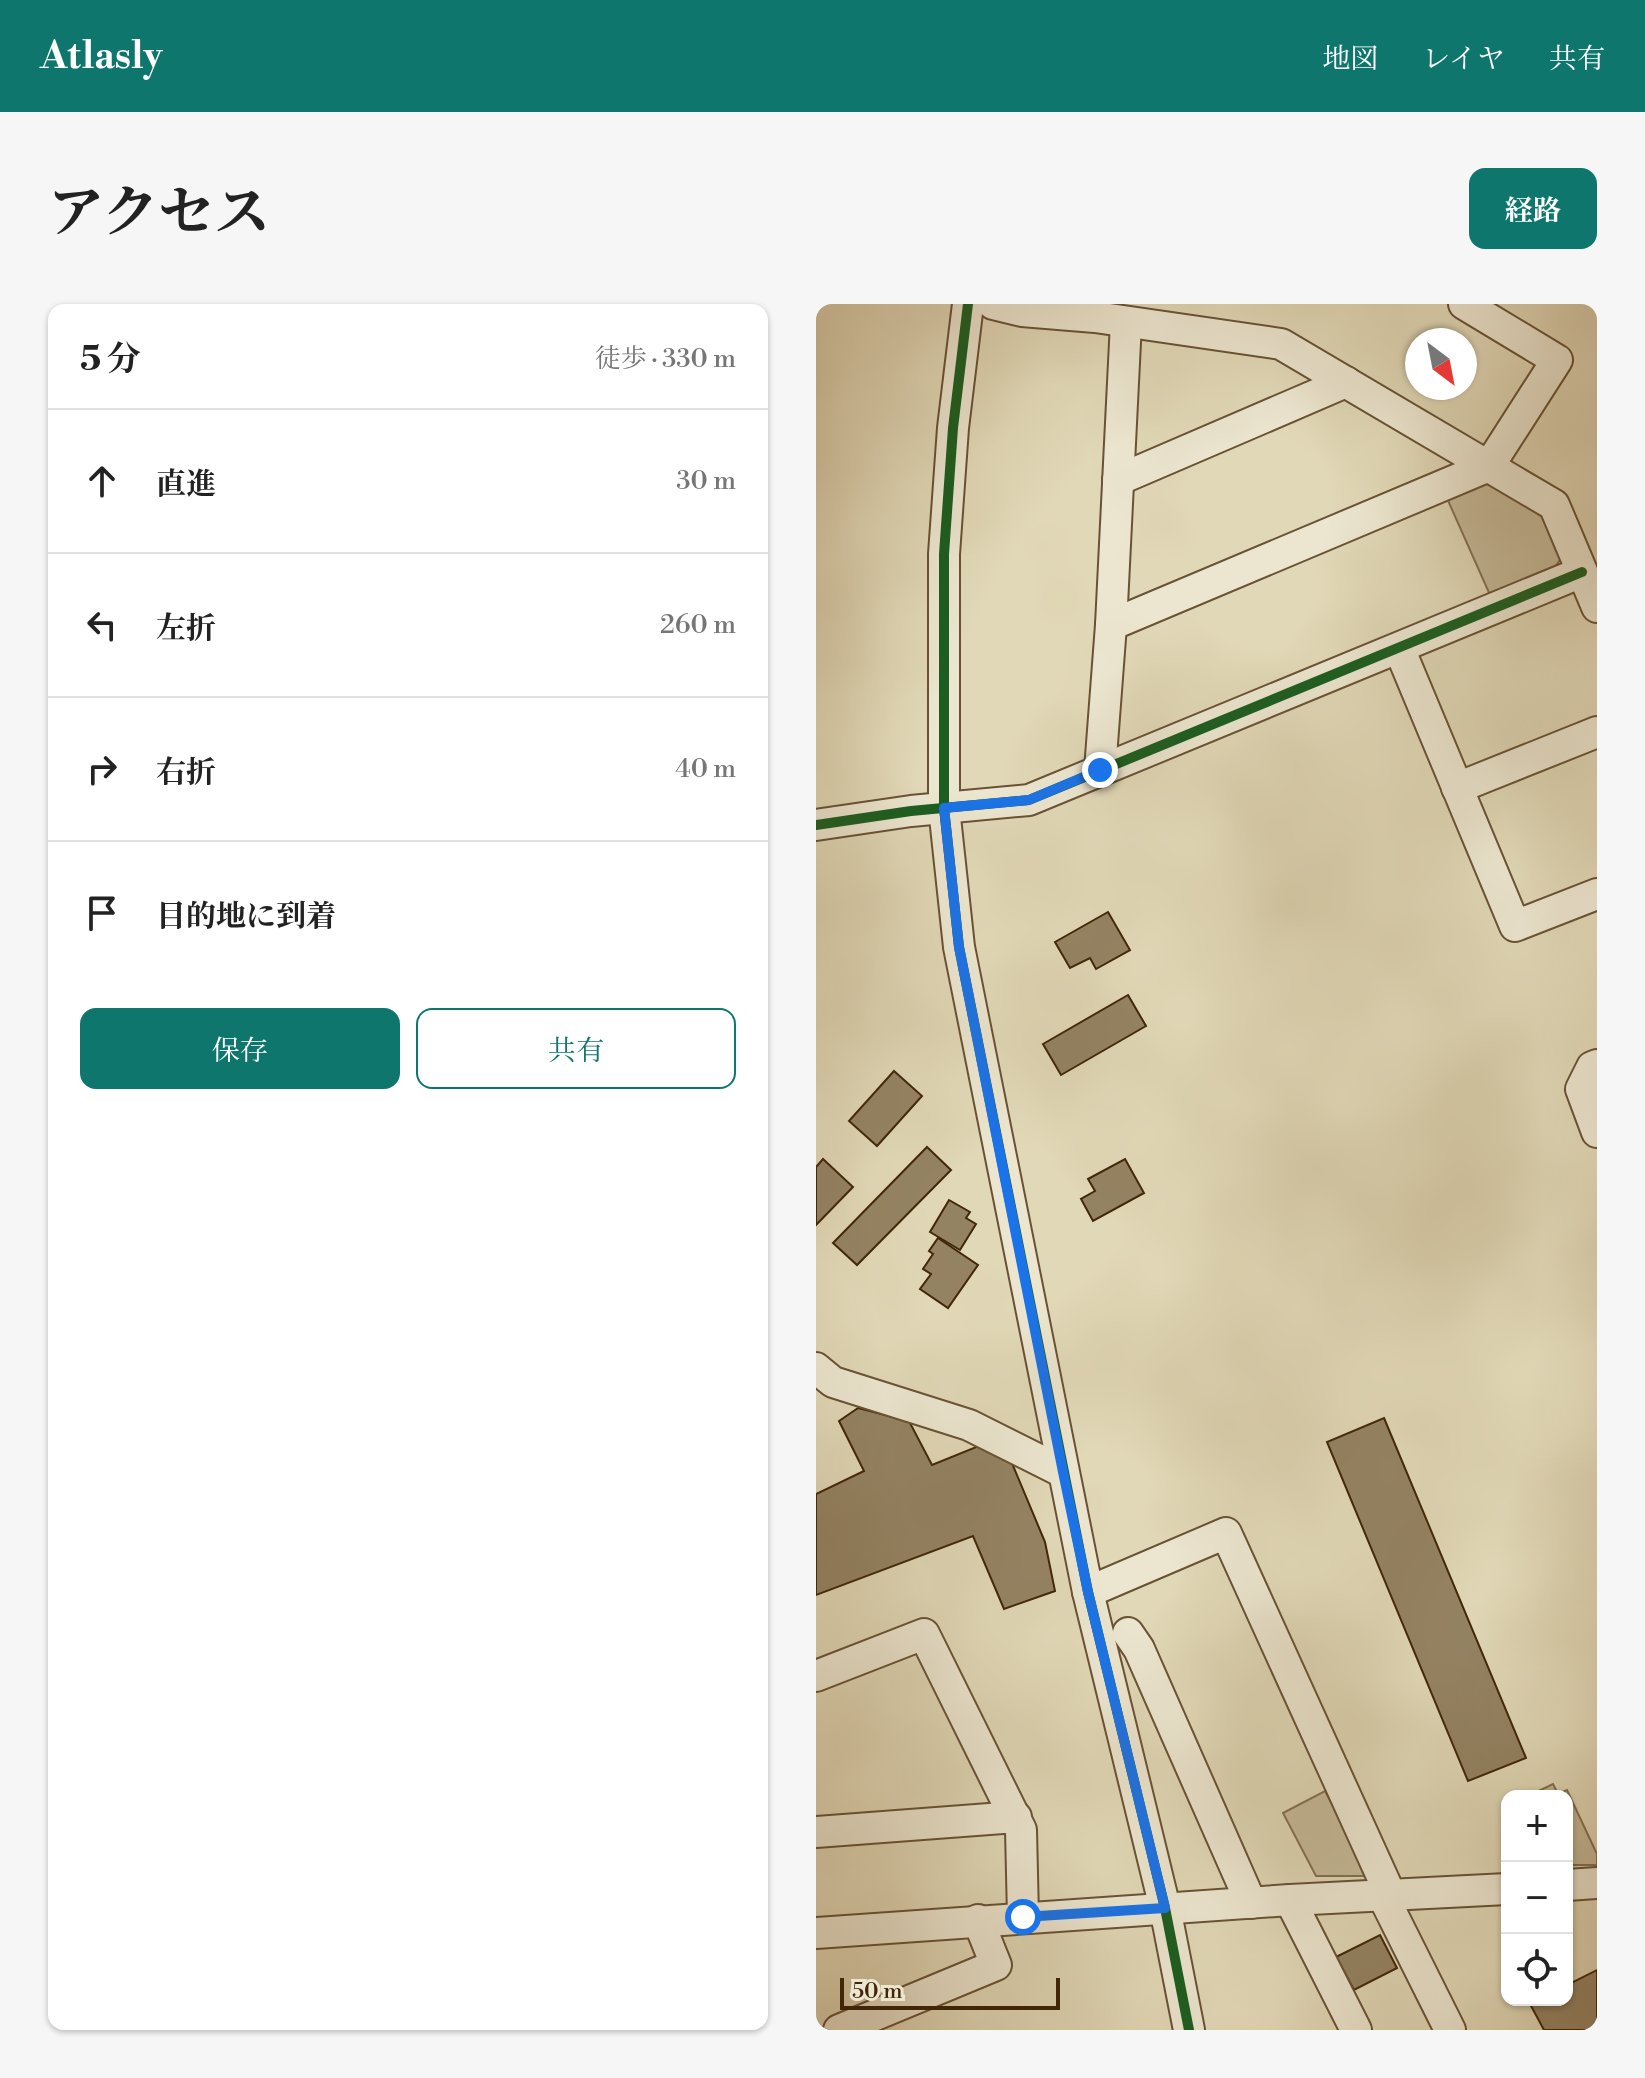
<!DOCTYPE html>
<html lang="ja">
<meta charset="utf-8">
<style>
body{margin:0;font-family:"Libre Bodoni","Noto Serif JP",serif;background:#f6f6f6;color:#222}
.controls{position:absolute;right:24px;bottom:24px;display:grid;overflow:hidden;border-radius:16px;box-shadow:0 2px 6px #0004}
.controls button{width:72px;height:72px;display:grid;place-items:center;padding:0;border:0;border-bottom:2px solid #e0e0e0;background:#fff;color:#222;font:40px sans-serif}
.compass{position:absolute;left:589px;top:24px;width:72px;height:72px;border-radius:50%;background:#fff;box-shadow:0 2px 6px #0004;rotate:148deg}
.scale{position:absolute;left:24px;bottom:20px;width:220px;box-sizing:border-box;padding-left:8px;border:4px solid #412608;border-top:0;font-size:22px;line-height:28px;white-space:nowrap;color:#412608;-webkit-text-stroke:6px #ece6d0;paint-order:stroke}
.stop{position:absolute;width:24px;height:24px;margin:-18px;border:6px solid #1a73e8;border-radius:50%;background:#fff}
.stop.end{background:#1a73e8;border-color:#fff;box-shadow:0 2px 8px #0008}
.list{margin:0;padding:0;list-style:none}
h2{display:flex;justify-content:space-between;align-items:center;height:104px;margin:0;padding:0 32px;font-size:34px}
h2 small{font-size:26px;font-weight:400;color:#767676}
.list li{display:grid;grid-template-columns:52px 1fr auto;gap:24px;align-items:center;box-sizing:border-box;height:144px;padding:0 32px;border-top:2px solid #e0e0e0}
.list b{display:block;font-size:30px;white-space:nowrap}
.list em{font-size:26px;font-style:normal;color:#767676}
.actions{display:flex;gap:16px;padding:24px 32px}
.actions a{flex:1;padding:18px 0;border:2px solid #0f766e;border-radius:16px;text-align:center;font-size:28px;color:#0f766e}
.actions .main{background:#0f766e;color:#fff}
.icon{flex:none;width:44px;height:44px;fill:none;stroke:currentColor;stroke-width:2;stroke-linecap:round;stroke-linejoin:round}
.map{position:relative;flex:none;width:781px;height:1726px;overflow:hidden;border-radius:16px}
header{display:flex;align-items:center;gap:48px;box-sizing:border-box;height:112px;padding:0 40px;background:#0f766e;color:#fff}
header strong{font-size:38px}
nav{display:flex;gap:44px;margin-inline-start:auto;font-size:28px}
.intro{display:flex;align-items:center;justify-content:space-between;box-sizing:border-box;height:192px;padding:0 48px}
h1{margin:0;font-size:56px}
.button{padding:20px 36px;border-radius:16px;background:#0f766e;color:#fff;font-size:28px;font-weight:700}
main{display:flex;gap:48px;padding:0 48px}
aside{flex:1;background:#fff;border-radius:16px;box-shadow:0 2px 6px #0004}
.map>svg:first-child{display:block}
.green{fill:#c6ba99;stroke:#847050;stroke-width:2}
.building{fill:#948363;stroke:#412608;stroke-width:2}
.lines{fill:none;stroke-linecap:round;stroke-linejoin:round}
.minor-casing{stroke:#695234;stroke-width:34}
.minor{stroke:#ece6d0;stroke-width:30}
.cycleway-casing{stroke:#ece6d0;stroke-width:15}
.cycleway{stroke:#1b5e20;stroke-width:10}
.route{stroke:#1a73e8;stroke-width:10}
</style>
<header>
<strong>Atlasly</strong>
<nav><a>地図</a><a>レイヤ</a><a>共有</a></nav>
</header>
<div class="intro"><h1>アクセス</h1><a class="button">経路</a></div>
<main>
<aside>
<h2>5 分<small>徒歩 · 330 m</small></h2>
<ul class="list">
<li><svg class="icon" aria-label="ahead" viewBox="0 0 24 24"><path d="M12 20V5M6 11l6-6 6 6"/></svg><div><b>直進</b></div><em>30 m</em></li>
<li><svg class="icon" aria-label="left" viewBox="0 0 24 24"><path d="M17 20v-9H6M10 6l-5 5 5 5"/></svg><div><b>左折</b></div><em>260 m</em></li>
<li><svg class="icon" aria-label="right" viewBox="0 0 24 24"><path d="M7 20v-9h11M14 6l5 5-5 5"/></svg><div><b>右折</b></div><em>40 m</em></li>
<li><svg class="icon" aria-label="arrive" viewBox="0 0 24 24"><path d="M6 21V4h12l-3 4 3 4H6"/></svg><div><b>目的地に到着</b></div></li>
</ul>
<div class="actions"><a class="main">保存</a><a>共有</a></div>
</aside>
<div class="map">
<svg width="781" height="1726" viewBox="0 0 781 1726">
<rect width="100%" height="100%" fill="#e1d8b7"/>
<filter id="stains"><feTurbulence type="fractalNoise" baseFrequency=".0025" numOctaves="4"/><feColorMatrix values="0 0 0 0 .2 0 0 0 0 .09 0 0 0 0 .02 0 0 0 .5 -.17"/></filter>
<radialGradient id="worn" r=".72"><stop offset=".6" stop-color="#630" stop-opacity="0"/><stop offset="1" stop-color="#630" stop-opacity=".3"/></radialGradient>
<g class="green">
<path d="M 664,177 C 684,180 720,199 731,216 C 738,227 741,241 746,253 L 738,264 L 674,291 L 630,192 Z"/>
<path d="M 737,1480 L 742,1490 L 751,1486 L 781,1550 L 781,1561 L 751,1561 L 751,1492 L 712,1492 Z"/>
<path d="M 509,1487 L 554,1572 L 500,1572 L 467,1509 Z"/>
</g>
<g class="building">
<path d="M 292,608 L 314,646 L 280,665 L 274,654 L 254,664 L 239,638 Z"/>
<path d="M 312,691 L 330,722 L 245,771 L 227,740 Z"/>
<path d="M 78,767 L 106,792 L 61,842 L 33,817 Z"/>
<path d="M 111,843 L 135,866 L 41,961 L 17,939 Z"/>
<path d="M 7,855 L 37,883 L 0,921 L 0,863 Z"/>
<path d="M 309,855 L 328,889 L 277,917 L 265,895 L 279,887 L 272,875 Z"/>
<path d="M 133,896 L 154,908 L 150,914 L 160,920 L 144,946 L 114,928 Z"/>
<path d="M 122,934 L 162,961 L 132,1004 L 104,985 L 115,970 L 107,965 L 117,950 L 113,947 Z"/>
<path d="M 42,1104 L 93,1117 L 116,1161 L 170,1139 L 193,1152 L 229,1238 L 239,1287 L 188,1305 L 157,1232 L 0,1291 L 0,1190 L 48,1167 L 23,1117 Z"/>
<path d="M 568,1114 L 710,1454 L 652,1477 L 511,1138 Z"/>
<path d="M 564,1631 L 581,1664 L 538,1686 L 520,1653 Z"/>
<path d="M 781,1666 L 781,1726 L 728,1726 L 714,1700 L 723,1696 L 751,1696 L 751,1681 Z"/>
</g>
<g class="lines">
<defs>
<g id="minor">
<path d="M 152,0 L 137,124 L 128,250 L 128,504 L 143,643 L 272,1288 L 349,1604 L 373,1726"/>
<path d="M 177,0 L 206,7 L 279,13 L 465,40 L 738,201 L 781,303"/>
<path d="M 302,176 L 530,78"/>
<path d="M 295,321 L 673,162 L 741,56 L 648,0"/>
<path d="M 583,344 L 699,622 L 781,590"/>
<path d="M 284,466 L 295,321 L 310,18"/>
<path d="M 641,484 L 781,428"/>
<path d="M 0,521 L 95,507 L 213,496 L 766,268"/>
<path d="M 781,761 L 776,763 L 765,785 L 781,828"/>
<path d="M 0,1064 L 17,1078 L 153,1121 L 247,1168"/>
<path d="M 272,1288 L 410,1229 L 575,1592"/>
<path d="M 312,1329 L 323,1345 L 435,1599"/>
<path d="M 0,1372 L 108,1330 L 205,1526 L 207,1613"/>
<path d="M 0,1528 L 200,1513"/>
<path d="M 751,1581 L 781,1579"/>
<path d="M 567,1592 L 634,1726"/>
<path d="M 474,1596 L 540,1726"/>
<path d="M 0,1629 L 474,1596 L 691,1585"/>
<path d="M 23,1726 L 180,1661 L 162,1616"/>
</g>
</defs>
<use href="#minor" class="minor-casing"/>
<use href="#minor" class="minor"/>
<defs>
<g id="cycleway">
<path d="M 152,0 L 137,124 L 128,250 L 128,504 L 143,643 L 272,1288 L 349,1604 L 373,1726"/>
<path d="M 0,521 L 95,507 L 213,496 L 766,268"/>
</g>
</defs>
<use href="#cycleway" class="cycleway-casing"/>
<use href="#cycleway" class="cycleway"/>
</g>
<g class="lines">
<path class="route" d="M 207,1613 L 349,1604 L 272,1288 L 247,1168 L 143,643 L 128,504 L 213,496 L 284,466"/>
</g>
<rect width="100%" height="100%" filter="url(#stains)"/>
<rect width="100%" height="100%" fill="url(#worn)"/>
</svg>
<div class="controls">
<button>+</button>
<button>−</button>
<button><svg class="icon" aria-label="locate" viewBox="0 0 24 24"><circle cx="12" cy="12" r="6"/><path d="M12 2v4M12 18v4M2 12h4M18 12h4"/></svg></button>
</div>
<svg class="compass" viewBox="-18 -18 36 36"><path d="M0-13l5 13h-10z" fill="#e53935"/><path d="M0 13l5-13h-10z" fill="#767676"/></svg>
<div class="scale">50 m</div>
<div class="stop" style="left:207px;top:1613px"></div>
<div class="stop end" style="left:284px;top:466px"></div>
</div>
</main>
